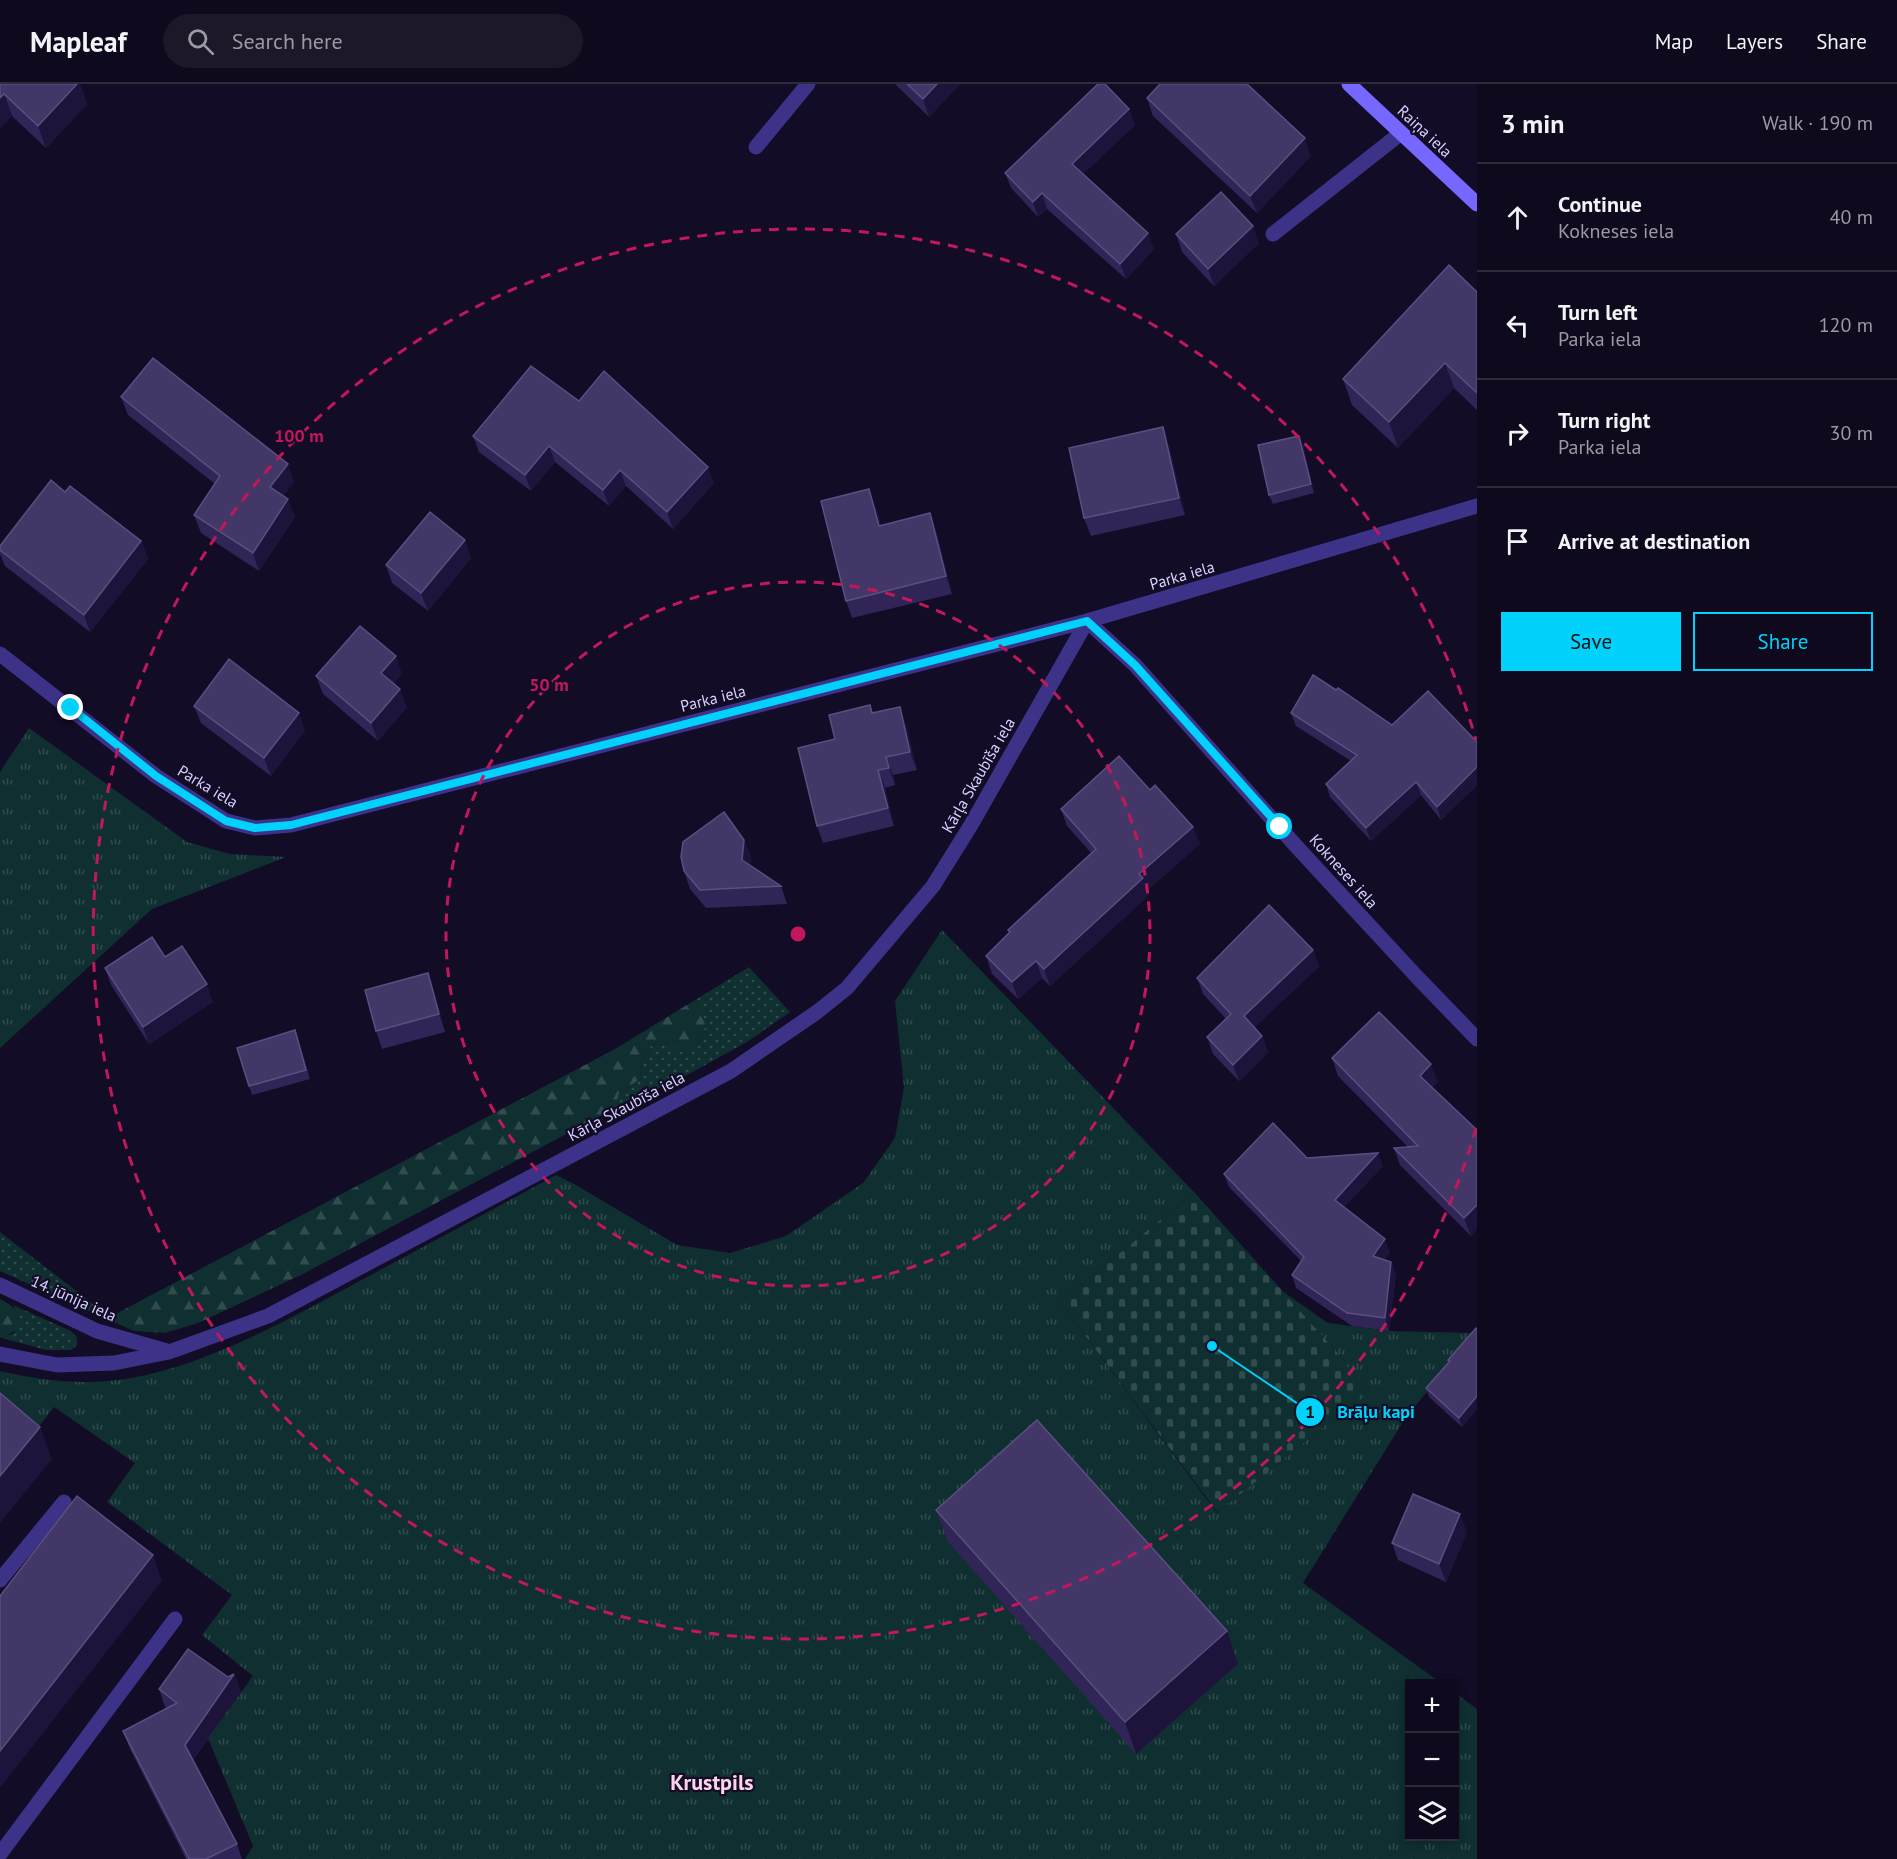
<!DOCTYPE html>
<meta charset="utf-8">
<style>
body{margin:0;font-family:"PT Sans",sans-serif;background:#1c1729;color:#f1f3f6}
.controls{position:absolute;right:18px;bottom:18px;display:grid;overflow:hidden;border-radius:0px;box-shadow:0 3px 9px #0003}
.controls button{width:54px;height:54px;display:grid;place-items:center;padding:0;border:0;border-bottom:2px solid #2e2a3b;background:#0e091c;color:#f1f3f6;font:30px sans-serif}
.stop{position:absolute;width:18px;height:18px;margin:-14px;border:4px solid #00d2fc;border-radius:50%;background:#fff}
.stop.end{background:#00d2fc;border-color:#fff;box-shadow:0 2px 6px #0008}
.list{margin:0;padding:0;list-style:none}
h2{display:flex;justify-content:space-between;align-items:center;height:78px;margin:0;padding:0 24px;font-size:26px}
h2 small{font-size:20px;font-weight:400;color:#9b9aa3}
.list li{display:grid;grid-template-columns:39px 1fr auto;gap:18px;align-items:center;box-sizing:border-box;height:108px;padding:0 24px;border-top:2px solid #2e2a3b}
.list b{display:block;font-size:22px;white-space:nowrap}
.list p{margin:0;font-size:20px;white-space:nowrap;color:#9b9aa3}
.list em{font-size:20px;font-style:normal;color:#9b9aa3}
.actions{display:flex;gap:12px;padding:18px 24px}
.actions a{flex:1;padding:14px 0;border:2px solid #00d2fc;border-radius:0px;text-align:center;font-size:21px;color:#00d2fc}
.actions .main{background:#00d2fc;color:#111}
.icon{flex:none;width:33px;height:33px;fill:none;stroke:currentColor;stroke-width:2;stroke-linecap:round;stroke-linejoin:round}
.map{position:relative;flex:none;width:1477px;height:1775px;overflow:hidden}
header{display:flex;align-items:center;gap:36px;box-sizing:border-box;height:84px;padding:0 30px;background:#0e091c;border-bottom:2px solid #2e2a3b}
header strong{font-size:28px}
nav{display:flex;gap:33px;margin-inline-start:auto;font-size:21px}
.search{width:420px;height:54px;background:#1c1729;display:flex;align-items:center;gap:15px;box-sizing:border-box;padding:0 21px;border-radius:33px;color:#9b9aa3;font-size:22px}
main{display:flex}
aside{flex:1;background:#0e091c}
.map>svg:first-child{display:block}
.grass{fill:url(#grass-dots)}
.forest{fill:url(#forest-firs)}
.cemetery{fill:url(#cemetery-stones)}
.park{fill:url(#park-tufts)}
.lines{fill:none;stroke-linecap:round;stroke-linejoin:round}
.lane{stroke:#3c3389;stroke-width:15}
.street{stroke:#3c3389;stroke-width:15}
.secondary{stroke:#7668ff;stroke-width:15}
.wall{fill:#312456}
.shaded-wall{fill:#1d133b}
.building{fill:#433768;stroke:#5a4f80;stroke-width:1.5}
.route{stroke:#00d2fc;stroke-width:8}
.ring{fill:none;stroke:#c2185b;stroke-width:3;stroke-dasharray:10 8}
.labels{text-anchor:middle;stroke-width:4.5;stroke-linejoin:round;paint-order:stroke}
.street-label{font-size:16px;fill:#d9d1ff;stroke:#120c26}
.district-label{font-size:22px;font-weight:bold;fill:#ffd3ec;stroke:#120c26}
.centre{fill:#c2185b;stroke:#120c26;stroke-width:3}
.ring-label{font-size:18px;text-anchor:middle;font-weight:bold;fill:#c2185b;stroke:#120c26;stroke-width:4.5;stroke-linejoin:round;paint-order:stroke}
.leader{fill:none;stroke:#00d2fc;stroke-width:2}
.callout-dot{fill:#00d2fc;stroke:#120c26;stroke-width:2}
.mark-label{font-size:18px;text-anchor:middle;font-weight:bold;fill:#111}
.callout-label{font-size:18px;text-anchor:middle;font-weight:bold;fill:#00d2fc;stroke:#120c26;stroke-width:4.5;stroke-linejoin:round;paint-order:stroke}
</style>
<header>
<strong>Mapleaf</strong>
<div class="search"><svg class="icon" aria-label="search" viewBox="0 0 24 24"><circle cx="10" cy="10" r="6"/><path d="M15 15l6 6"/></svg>Search here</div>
<nav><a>Map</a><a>Layers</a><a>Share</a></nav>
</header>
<main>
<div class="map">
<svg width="1477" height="1775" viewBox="0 0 1477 1775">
<defs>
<pattern id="grass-dots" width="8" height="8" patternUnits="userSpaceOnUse" patternTransform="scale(1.5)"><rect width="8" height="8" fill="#0f2f30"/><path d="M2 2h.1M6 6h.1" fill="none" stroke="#314c4f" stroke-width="1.8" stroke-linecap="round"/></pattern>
<pattern id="forest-firs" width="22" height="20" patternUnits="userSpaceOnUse" patternTransform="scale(1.5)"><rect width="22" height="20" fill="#0f2f30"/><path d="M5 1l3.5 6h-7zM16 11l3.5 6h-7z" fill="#314c4f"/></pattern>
<pattern id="cemetery-stones" width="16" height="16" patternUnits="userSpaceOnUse" patternTransform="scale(1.5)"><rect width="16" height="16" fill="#0f2f30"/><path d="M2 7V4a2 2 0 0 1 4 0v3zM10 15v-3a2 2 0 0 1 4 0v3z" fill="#314c4f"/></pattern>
<pattern id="park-tufts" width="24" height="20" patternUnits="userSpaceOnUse" patternTransform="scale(1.5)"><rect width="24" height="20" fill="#0f2f30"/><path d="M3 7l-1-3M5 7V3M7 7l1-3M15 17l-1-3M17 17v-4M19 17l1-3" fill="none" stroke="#314c4f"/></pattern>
</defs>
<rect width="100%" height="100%" fill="#120c26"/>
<g class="grass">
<path d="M 749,883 L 790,928 L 747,958 L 687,991 L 615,1024 L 619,1009 L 640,995 L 642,977 L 651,962 L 670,959 L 697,963 C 709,942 705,937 695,916 Z"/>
<path d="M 0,1148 L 110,1233 L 109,1236 L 0,1187 Z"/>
<path d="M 13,1221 L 71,1247 L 77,1254 L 77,1261 L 71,1266 L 46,1266 L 2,1254 L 14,1249 L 19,1233 Z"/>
</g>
<g class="forest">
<path d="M 695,916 C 706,937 709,942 697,963 L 678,967 L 670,959 L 651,962 L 642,977 L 640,995 L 619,1009 L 615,1024 L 303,1190 L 198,1239 L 165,1249 L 134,1247 L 109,1236 L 110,1233 L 615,965 Z"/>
<path d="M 0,1215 C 23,1226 29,1243 2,1254 L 0,1253 Z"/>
</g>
<path class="cemetery" d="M 1194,1108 L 1370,1305 L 1218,1429 L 1060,1218 Z"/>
<g class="park">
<path d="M 29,644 L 187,758 L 230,770 L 286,773 L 152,825 L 0,964 L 0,688 Z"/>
<path d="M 942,846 L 1194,1108 L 1060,1218 L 1217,1429 L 1370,1305 L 1282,1207 L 1328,1239 L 1389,1247 L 1476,1249 L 1406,1333 L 1303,1499 L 1441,1599 L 1410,1600 L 1410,1752 L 1454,1752 L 1455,1609 L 1477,1625 L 1477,1775 L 245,1775 L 253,1762 L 208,1654 L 253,1592 L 202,1551 L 232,1511 L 107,1418 L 135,1379 L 54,1323 L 29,1356 L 0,1352 L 0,1287 C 43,1297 87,1302 131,1294 C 211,1279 285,1237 356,1199 C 423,1163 490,1127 556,1091 L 576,1101 L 677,1161 L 730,1169 L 786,1152 L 863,1099 L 895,1054 L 904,1003 L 895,917 Z"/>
</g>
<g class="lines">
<g class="lane">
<path d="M 756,63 L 808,0"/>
<path d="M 1273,150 L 1401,49"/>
<path d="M 0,1496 L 64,1418"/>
<path d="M 0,1770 L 175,1535"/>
</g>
<g class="street">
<path d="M 1087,537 L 1135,581 L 1296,762 L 1418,894 L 1477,955"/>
<path d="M 0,570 L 156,692 L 226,737 L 255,744 L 291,741 L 1087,537 L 1477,422"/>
<path d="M 0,1201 L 97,1247 L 167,1267"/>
<path d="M 0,1270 L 57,1281 L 114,1279 L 169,1268 L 268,1232 L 731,987 L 817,928 L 847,904 L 933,802 L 971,741 L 1087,537"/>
</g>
<path class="secondary" d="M 1349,0 L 1477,120"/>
</g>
<g class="wall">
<path d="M 0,0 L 80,0 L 87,20 L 46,64 L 12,32 Z"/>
<path d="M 895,0 L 960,0 L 929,33 Z"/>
<path d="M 1147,14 L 1311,72 L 1257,129 L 1153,32 Z"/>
<path d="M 1135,41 L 1083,90 L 1154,165 L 1126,195 L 1047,125 L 1038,133 L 1011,104 L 1005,89 Z"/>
<path d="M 1176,150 L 1259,159 L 1214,202 L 1182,168 Z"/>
<path d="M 1477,208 L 1477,326 L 1454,304 L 1398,364 L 1352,321 L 1343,295 Z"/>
<path d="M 121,313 L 294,398 L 283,412 L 295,433 L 259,487 L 201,449 L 194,431 L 215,400 L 128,331 Z"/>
<path d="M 579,317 L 714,399 L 673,445 L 626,402 L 609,422 L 555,378 L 531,407 L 479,368 L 473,352 Z"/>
<path d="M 1169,361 L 1185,431 L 1091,452 L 1084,434 Z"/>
<path d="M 1303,361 L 1314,409 L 1273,420 L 1269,411 Z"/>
<path d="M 65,408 L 141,457 L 148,475 L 90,548 L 5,482 L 0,470 L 0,462 Z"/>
<path d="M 876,423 L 881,442 L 936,447 L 952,510 L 852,534 L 846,517 Z"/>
<path d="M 471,474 L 428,527 L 392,499 L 386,481 Z"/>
<path d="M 402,590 L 394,599 L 407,623 L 378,657 L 323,610 L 316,592 Z"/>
<path d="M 870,621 L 873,629 L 906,641 L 917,686 L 893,691 L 895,701 L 885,704 L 894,742 L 823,759 L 817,742 L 835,655 Z"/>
<path d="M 194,622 L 305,646 L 271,692 L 201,639 Z"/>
<path d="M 1291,629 L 1392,641 L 1477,658 L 1477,701 L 1441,736 L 1421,711 L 1371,757 L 1330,713 L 1326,700 L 1351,677 L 1296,642 Z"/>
<path d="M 1061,725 L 1200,760 L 1147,806 L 1149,811 L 1050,902 L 1042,894 L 1018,915 L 992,890 L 986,872 L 1009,849 L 1008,846 L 1091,769 L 1067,742 Z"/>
<path d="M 744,756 L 751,773 L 750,781 L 781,802 L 787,820 L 706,824 L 690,805 L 684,787 Z"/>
<path d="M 1313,866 L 1319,883 L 1254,943 L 1262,952 L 1268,968 L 1239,997 L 1213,970 L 1207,953 L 1226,935 L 1203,910 L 1197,894 Z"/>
<path d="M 165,873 L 213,918 L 149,960 L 111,901 L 105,884 Z"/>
<path d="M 428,889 L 434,907 L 445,948 L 382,965 L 376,947 Z"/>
<path d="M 298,955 L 310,995 L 252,1011 L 249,1002 Z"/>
<path d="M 1332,974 L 1438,998 L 1432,1003 L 1477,1046 L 1477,1145 L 1471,1152 L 1400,1081 L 1394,1064 L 1408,1063 L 1338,992 Z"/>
<path d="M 1307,1074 L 1383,1082 L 1344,1123 L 1390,1168 L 1384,1176 L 1391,1178 L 1396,1191 L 1389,1247 L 1352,1242 L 1296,1204 L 1292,1191 L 1301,1177 L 1229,1103 L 1224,1090 Z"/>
<path d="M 1477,1245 L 1477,1325 L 1462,1343 L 1429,1313 L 1426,1304 L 1449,1278 L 1448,1276 Z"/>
<path d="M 936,1426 L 1238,1580 L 1136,1670 L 948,1458 Z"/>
<path d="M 1467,1448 L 1446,1498 L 1398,1476 L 1392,1459 Z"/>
<path d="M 234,1590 L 241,1608 L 193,1676 L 237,1760 L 242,1775 L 186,1775 L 130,1665 L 123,1647 L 167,1624 L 165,1623 L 159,1605 L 228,1593 Z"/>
</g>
<g class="shaded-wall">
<path d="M 77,0 L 80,0 L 87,20 L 46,64 L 38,42 Z"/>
<path d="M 937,0 L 960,0 L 929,33 L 923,15 Z"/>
<path d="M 4,10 L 12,32 L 0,45 L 0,14 Z"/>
<path d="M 1129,25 L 1135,41 L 1078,95 L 1072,80 Z"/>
<path d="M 1305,54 L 1311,72 L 1257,129 L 1250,112 Z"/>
<path d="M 1042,109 L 1047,125 L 1038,133 L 1033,118 Z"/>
<path d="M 1253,142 L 1259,159 L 1214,202 L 1208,185 Z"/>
<path d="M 1148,149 L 1154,165 L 1126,195 L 1120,180 Z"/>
<path d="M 1445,279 L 1454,304 L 1398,364 L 1389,338 Z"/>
<path d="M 1163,343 L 1169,361 L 1185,431 L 1179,414 Z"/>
<path d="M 1299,352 L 1303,361 L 1314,409 L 1311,400 Z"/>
<path d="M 549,362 L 555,378 L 531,407 L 525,391 Z"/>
<path d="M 288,380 L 294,398 L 277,421 L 270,403 Z"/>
<path d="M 708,383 L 714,399 L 673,445 L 667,428 Z"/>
<path d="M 620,386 L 626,402 L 609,422 L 603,406 Z"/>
<path d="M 869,405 L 876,423 L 885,460 L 879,442 Z"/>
<path d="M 288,415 L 295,433 L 259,487 L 253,469 Z"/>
<path d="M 930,429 L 936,447 L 952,510 L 946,492 Z"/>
<path d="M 465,456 L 471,474 L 428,527 L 421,509 Z"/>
<path d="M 141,457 L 148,475 L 90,548 L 84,531 Z"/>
<path d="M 396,572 L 402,590 L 388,606 L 381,589 Z"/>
<path d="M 400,605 L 407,623 L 378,657 L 371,639 Z"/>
<path d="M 900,623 L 906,641 L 917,686 L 910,668 Z"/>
<path d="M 299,629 L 305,646 L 271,692 L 264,674 Z"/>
<path d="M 886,673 L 893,691 L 895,701 L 889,684 Z"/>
<path d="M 1477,683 L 1477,701 L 1441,736 L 1437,723 Z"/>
<path d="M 878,686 L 885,704 L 894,742 L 888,724 Z"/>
<path d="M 1416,698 L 1421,711 L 1371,757 L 1366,744 Z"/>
<path d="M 1193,743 L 1200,760 L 1147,806 L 1149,811 L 1050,902 L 1044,885 L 1139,790 Z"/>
<path d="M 744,756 L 751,773 L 748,794 L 742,776 Z"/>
<path d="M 1313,866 L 1319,883 L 1250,948 L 1244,932 Z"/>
<path d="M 1036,877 L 1042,894 L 1018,915 L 1012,898 Z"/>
<path d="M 428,889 L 434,907 L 445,948 L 439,930 Z"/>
<path d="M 207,900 L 213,918 L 149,960 L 143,943 Z"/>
<path d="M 1262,952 L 1268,968 L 1239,997 L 1233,981 Z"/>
<path d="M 1431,980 L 1438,998 L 1426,1009 L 1420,992 Z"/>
<path d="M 1378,1069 L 1383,1082 L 1339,1129 L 1335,1116 Z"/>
<path d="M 1477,1121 L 1477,1145 L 1471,1152 L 1464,1134 Z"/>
<path d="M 1385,1155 L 1390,1168 L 1377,1185 L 1373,1172 Z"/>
<path d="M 1391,1178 L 1396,1191 L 1389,1247 L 1385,1234 Z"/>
<path d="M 1477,1312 L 1477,1325 L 1462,1343 L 1459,1334 Z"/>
<path d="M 40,1343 L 52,1375 L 0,1439 L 0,1392 Z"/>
<path d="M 1460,1430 L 1467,1448 L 1446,1498 L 1439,1480 Z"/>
<path d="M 153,1471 L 162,1497 L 0,1704 L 0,1667 Z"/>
<path d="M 1227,1547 L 1238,1580 L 1136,1670 L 1125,1638 Z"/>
<path d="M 234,1590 L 241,1608 L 191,1678 L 185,1661 Z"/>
</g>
<g class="building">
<path d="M 0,0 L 77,0 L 38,42 L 4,10 L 0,14 Z"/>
<path d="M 907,0 L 937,0 L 923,15 Z"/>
<path d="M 1098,0 L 1105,0 L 1129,25 L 1072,80 L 1148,149 L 1120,180 L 1042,109 L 1033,118 L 1005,89 Z"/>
<path d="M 1160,0 L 1247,0 L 1305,54 L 1250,112 L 1147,14 Z"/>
<path d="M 1221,108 L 1253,142 L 1208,185 L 1176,150 Z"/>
<path d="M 1449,181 L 1477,208 L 1477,309 L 1445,279 L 1389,338 L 1343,295 Z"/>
<path d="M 153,274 L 288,380 L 270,403 L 288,415 L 253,469 L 194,431 L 220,392 L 121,313 Z"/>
<path d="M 531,282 L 579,317 L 604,287 L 708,383 L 667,428 L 620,386 L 603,406 L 549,362 L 525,391 L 473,352 Z"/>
<path d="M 1163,343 L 1179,414 L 1084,434 L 1069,364 Z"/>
<path d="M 1299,352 L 1311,400 L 1269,411 L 1258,361 Z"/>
<path d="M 51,396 L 65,408 L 70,402 L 141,457 L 84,531 L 0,466 L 0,462 Z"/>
<path d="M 869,405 L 879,442 L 930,429 L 946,492 L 846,517 L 821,417 Z"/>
<path d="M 430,428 L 465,456 L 421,509 L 386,481 Z"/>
<path d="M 360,542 L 396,572 L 381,589 L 400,605 L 371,639 L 316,592 Z"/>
<path d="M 229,575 L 299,629 L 264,674 L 194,622 Z"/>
<path d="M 1313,591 L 1336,606 L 1338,604 L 1392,641 L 1428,607 L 1477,658 L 1477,683 L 1437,723 L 1416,698 L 1366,744 L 1326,700 L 1357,671 L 1291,629 Z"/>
<path d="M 870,621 L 872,629 L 900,623 L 910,668 L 886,673 L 889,684 L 878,686 L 888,724 L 817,742 L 798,664 L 835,655 L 829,631 Z"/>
<path d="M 1119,672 L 1150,706 L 1155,701 L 1193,743 L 1139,790 L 1143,794 L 1044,885 L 1036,877 L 1012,898 L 986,872 L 1010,848 L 1008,846 L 1096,765 L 1061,725 Z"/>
<path d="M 724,728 L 744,756 L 742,776 L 781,802 L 700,806 L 684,787 L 681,773 L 683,758 Z"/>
<path d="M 1269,821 L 1313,866 L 1244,932 L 1262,952 L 1233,981 L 1207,953 L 1231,930 L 1197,894 Z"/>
<path d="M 152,853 L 165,873 L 182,862 L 207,900 L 143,943 L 105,884 Z"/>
<path d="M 428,889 L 439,930 L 376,947 L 365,906 Z"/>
<path d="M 1379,928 L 1431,980 L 1420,992 L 1477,1046 L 1477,1121 L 1464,1134 L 1394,1064 L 1418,1062 L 1332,974 Z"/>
<path d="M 295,946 L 306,986 L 249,1002 L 237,964 Z"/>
<path d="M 1273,1039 L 1307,1074 L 1378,1069 L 1335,1116 L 1385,1155 L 1373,1172 L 1391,1178 L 1385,1234 L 1347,1229 L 1292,1191 L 1304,1173 L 1224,1090 Z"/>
<path d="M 1476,1244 L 1477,1245 L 1477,1312 L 1459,1334 L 1426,1304 L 1450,1277 L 1448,1276 Z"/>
<path d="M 0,1309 L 40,1343 L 0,1392 Z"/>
<path d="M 1037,1336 L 1227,1547 L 1125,1638 L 936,1426 Z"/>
<path d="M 1413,1410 L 1460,1430 L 1439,1480 L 1392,1459 Z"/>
<path d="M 77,1412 L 153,1471 L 0,1667 L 0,1512 Z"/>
<path d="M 188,1565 L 228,1593 L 234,1590 L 185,1661 L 237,1760 L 206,1775 L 189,1775 L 123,1647 L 177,1619 L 159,1605 Z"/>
</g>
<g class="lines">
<path class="route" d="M 71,624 L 156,692 L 226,737 L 255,744 L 291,741 L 1087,537 L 1135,581 L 1280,743"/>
</g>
<g class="ring">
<circle cx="798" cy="850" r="352"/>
<path d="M1476 1044A705 705 0 1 1 1476 656"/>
</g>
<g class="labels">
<g class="street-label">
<text transform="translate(1425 47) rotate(43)" y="6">Raiņa iela</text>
<text transform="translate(1182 491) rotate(-16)" y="6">Parka iela</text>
<text transform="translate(713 614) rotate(-14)" y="6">Parka iela</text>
<text transform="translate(978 691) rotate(-60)" y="6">Kārļa Skaubīša iela</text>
<text transform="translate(208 702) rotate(31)" y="6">Parka iela</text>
<text transform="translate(1344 787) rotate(48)" y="6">Kokneses iela</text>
<text transform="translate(626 1022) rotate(-28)" y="6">Kārļa Skaubīša iela</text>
<text transform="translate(74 1214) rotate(24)" y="6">14. jūnija iela</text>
</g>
<g class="district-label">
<text x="712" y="1706">Krustpils</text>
</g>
</g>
<circle cx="798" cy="850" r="9" class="centre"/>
<g class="ring-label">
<text x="299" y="358">100 m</text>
<text x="549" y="607">50 m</text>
</g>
<path class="leader" d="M1212 1262L1310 1328"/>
<g class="callout-dot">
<circle cx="1212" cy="1262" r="6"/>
<circle cx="1310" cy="1328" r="15"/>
</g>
<g class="mark-label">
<text x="1310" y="1334">1</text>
</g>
<g class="callout-label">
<text x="1376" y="1334">Brāļu kapi</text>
</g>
</svg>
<div class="controls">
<button>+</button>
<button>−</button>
<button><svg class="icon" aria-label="layers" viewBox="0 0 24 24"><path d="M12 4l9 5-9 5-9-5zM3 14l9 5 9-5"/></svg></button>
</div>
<div class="stop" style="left:1280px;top:743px"></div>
<div class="stop end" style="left:71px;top:624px"></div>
</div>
<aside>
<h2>3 min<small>Walk · 190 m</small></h2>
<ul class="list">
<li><svg class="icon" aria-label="ahead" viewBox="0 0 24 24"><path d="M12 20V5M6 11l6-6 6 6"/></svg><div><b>Continue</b><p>Kokneses iela</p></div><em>40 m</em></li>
<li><svg class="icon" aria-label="left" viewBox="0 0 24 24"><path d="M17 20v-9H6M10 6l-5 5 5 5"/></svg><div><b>Turn left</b><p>Parka iela</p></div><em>120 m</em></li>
<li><svg class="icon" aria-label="right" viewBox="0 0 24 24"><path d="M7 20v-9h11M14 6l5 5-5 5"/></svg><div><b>Turn right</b><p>Parka iela</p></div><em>30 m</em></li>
<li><svg class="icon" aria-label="arrive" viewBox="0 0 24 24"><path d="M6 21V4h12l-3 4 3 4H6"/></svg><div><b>Arrive at destination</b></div></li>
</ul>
<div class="actions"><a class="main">Save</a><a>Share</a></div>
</aside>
</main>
